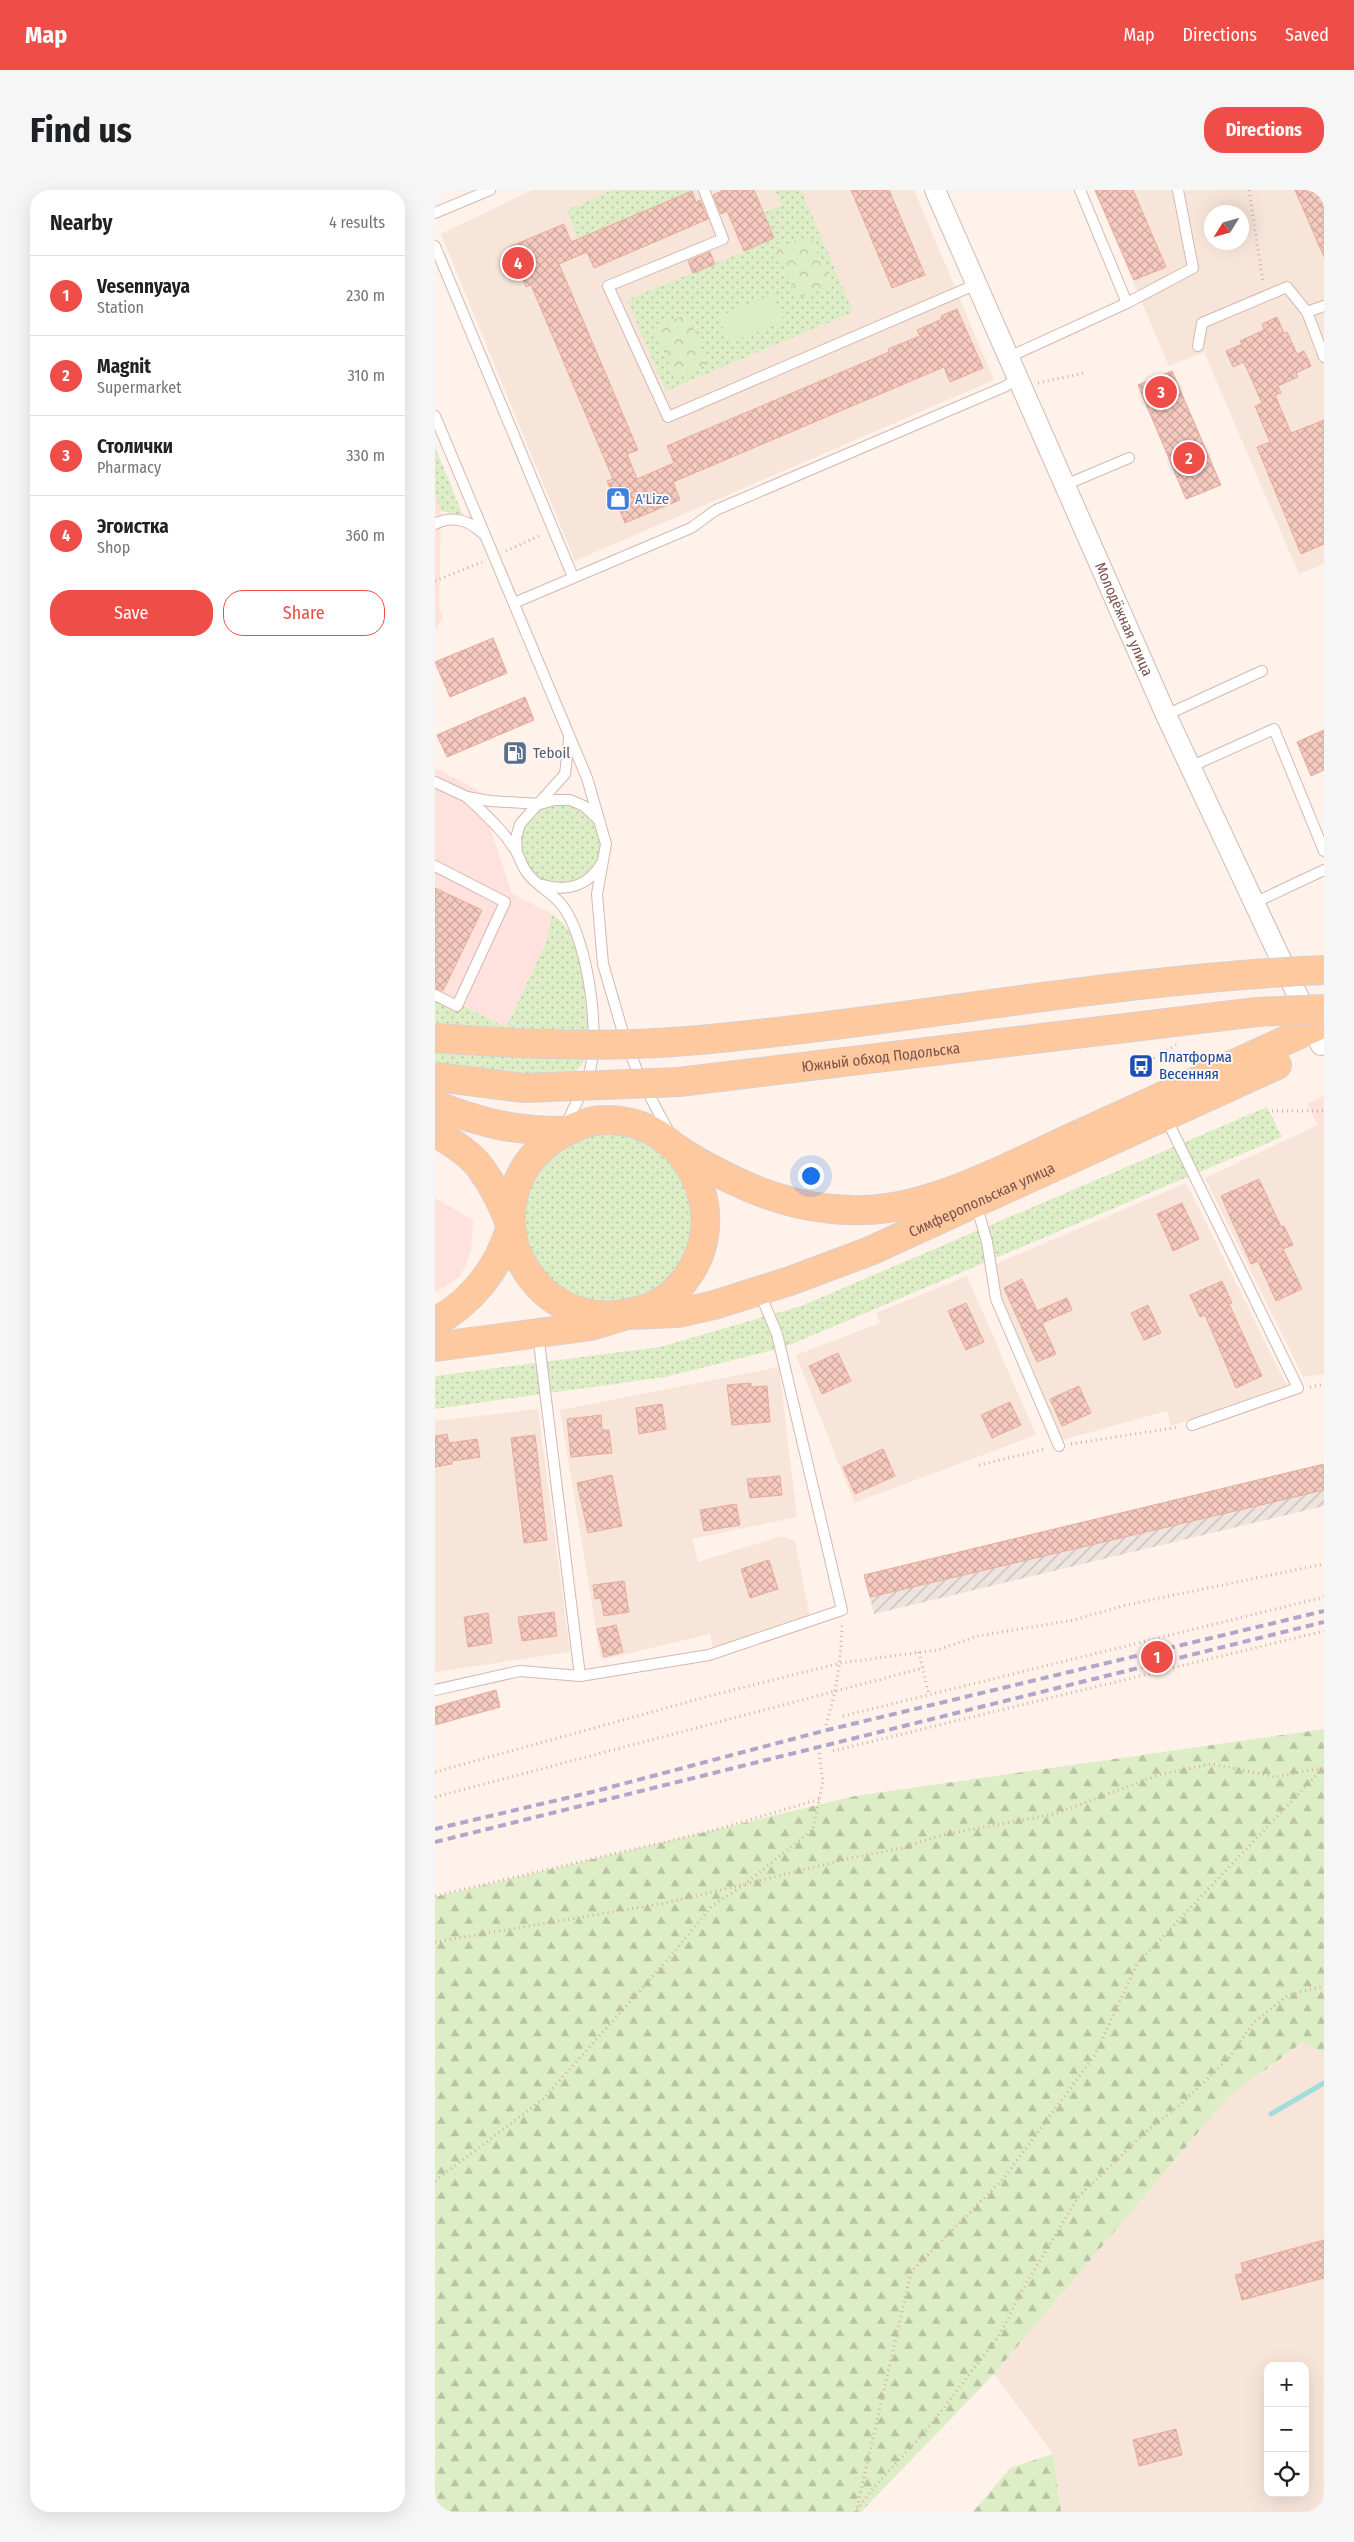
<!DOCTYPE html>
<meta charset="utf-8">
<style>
body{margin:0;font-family:"Fira Sans Condensed",sans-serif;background:#f6f6f6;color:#202124}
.controls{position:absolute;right:15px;bottom:15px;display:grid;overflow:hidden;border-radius:10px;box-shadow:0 5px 20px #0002}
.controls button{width:45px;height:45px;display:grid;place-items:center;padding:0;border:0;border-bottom:1px solid #e0e0e0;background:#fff;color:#202124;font:25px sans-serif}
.compass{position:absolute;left:769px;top:15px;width:45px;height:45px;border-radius:50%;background:#fff;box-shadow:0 5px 20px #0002;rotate:233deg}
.you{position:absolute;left:375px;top:985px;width:18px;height:18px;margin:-12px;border:4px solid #fff;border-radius:50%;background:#1a73e8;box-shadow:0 0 0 8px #1a73e833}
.badge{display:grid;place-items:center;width:32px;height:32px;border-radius:50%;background:#ef4d47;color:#fff;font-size:16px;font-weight:700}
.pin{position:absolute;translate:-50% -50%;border:2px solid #fff;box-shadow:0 1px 5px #0006}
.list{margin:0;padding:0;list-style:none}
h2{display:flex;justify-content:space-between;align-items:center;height:65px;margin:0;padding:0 20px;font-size:21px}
h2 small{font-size:16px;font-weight:400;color:#757577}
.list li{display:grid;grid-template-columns:32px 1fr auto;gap:15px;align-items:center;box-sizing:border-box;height:80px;padding:0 20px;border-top:1px solid #e0e0e0}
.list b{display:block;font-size:19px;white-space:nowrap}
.list p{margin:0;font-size:16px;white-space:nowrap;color:#757577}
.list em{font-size:16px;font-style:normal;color:#757577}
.actions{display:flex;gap:10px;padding:15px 20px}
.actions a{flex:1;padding:11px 0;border:1px solid #ef4d47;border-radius:20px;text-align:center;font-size:18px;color:#ef4d47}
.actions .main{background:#ef4d47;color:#fff}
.icon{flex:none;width:28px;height:28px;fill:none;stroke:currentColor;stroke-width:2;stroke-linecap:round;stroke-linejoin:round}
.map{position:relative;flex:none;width:889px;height:2322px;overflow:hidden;border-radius:20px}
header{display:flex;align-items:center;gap:30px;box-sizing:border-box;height:70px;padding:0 25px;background:#ef4d47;color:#fff}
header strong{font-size:24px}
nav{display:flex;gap:28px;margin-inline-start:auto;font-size:18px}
.intro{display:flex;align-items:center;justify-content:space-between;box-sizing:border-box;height:120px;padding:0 30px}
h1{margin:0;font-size:35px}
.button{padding:12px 22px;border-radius:20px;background:#ef4d47;color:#fff;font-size:18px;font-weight:700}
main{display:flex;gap:30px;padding:0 30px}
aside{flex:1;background:#fff;border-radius:20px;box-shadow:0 5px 20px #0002}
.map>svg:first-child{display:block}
.residential{fill:#f8e5da;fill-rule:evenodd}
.commercial{fill:#ffe1dd}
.industrial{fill:url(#industrial-furrows)}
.grass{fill:url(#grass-dots)}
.forest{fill:url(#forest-firs)}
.park{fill:url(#park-crowns)}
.garden{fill:#ddeec6}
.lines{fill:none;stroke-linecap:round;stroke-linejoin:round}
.stream{stroke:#a1dddb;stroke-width:5}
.building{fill:url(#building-cross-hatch);stroke:#eaac9e}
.service-casing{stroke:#d4b9b0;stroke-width:12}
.minor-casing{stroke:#d4b9b0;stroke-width:22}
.primary-casing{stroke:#dacfcc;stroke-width:30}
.path{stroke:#dcada1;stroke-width:3;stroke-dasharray:1 4;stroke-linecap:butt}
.service{stroke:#fff;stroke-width:10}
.minor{stroke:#fff;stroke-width:20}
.primary{stroke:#ffc99f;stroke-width:28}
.rail{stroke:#b2a5ca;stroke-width:4;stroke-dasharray:8 5;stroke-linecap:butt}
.primary-bridge-casing{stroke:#dacfcc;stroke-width:30;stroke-linecap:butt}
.primary-bridge{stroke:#ffc99f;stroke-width:28}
.labels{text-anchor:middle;stroke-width:4;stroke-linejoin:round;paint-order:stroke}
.shop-label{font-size:15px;fill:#366cbe;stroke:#fff7f1;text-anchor:start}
.street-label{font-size:15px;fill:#7c524a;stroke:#fff7f1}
.service-label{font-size:15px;fill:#4e5e75;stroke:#fff7f1;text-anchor:start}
.transit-label{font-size:15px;fill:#164399;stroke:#fff7f1;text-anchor:start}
</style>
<header>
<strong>Map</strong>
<nav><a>Map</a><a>Directions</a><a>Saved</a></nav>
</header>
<div class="intro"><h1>Find us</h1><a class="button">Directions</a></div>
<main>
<aside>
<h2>Nearby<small>4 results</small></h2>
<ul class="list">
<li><span class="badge">1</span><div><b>Vesennyaya</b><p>Station</p></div><em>230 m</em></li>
<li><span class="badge">2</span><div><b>Magnit</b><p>Supermarket</p></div><em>310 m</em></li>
<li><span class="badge">3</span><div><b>Столички</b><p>Pharmacy</p></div><em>330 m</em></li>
<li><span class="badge">4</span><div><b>Эгоистка</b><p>Shop</p></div><em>360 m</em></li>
</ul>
<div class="actions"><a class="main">Save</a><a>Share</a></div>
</aside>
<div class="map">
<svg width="889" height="2322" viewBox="0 0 889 2322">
<defs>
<pattern id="industrial-furrows" width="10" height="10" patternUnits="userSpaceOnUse" patternTransform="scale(1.25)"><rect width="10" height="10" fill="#ede3df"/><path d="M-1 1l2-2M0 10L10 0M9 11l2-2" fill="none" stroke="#c5bbb7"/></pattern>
<pattern id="grass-dots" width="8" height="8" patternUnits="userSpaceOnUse" patternTransform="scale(1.25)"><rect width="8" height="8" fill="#ddeec6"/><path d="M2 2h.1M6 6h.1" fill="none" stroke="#b8c3a3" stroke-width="1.8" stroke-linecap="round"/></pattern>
<pattern id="forest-firs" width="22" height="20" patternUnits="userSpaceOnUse" patternTransform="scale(1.25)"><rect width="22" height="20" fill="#ddeec6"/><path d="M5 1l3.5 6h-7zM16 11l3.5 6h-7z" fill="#b8c3a3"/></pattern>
<pattern id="park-crowns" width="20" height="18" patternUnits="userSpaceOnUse" patternTransform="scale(1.25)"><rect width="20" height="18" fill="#ddeec6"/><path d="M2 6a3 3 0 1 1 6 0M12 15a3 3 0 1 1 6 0" fill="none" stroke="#b8c3a3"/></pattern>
<pattern id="building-cross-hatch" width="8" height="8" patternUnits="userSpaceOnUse" patternTransform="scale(1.25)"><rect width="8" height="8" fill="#f6cabf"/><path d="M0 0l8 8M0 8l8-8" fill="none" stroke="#cca79d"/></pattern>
</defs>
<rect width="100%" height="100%" fill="#fef2ea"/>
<g class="residential">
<path d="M 97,0 L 479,0 L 559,190 L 140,371 L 6,44 Z"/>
<path d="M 659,0 L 889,0 L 889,374 L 864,384 L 769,162 L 734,176 ZM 776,22 L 806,22 L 806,52 L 776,52 Z"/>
<path d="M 889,906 L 889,1184 L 868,1187 L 770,988 L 883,935 L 872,914 Z"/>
<path d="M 751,993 L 853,1198 L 736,1236 L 732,1221 L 627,1250 L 563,1107 L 558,1075 Z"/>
<path d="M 532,1086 L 601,1245 L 419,1313 L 361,1165 L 445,1133 L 441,1123 Z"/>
<path d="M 344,1177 L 362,1327 L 257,1349 L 263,1372 L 347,1346 L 360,1351 L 375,1427 L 278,1458 L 275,1444 L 166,1470 L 125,1220 Z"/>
<path d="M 103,1219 L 135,1462 L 0,1482 L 0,1231 Z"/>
<path d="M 869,1852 L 889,1863 L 889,2322 L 626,2322 L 618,2264 L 559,2184 L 793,1907 ZM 833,2176 L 870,2176 L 870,2303 L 833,2303 Z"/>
</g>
<g class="commercial">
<path d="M 0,307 L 6,321 L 4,419 L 8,426 L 0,441 Z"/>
<path d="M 0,578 L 43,600 L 77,704 L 117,724 L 111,753 L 71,837 L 0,800 Z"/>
<path d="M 889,906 L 889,946 L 872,914 Z"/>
<path d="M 0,1008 L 38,1030 L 36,1060 L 26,1086 L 0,1103 Z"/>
</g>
<path class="industrial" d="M 889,1274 L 889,1316 L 439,1424 L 429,1385 Z"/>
<g class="grass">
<path d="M 177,0 L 256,0 L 257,1 L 143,49 L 132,20 Z"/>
<path d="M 340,0 L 366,0 L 418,122 L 231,201 L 192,110 L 339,49 L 328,23 L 347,15 Z"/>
<path d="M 0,257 L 28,325 L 6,321 L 0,307 Z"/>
<circle cx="126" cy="654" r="40"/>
<path d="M 117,724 C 124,729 131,736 135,743 C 146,764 161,847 151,868 C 145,880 132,890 122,898 L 0,881 L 0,801 L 71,837 L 111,753 Z"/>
<path d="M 832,917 L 847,947 L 350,1157 L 230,1187 L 0,1219 L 0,1186 L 225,1157 L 366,1116 Z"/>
<circle cx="174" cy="1028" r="85"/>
</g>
<g class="forest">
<path d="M 889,1539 L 889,1863 L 868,1852 L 793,1907 L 559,2184 L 426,2322 L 0,2322 L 0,1707 L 420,1606 Z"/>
<path d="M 618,2264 L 626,2322 L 538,2322 L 575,2278 Z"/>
</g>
<g class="park">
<path d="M 375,45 L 396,95 L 362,108 L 342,58 Z"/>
<path d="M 252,124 L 273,174 L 240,188 L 219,138 Z"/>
</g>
<path class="garden" d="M 338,104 L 349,131 L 295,153 L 283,127 Z"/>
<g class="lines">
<path class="stream" d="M 836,1924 L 889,1893"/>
</g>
<g class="building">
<path d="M 289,0 L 319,0 L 339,48 L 309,61 L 292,21 L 286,24 L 278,5 Z"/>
<path d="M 416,0 L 454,0 L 490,85 L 457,98 Z"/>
<path d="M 660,0 L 698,0 L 731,77 L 699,90 Z"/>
<path d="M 860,0 L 889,0 L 889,67 Z"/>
<path d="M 257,1 L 261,12 L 265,10 L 273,29 L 159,78 L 152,62 L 124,74 L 203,260 L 192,264 L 202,289 L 239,273 L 232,256 L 454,162 L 453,159 L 485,146 L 482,140 L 507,129 L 506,126 L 522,119 L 548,178 L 515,192 L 509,177 L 238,292 L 245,310 L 190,333 L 172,291 L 178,289 L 96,95 L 91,97 L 74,57 L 129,34 L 136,52 Z"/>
<path d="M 275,62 L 280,74 L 258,83 L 253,71 Z"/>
<path d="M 842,127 L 849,143 L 852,142 L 862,164 L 869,161 L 876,176 L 861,183 L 863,187 L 843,196 L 846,203 L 840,205 L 856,243 L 889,230 L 889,354 L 866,364 L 822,257 L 835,252 L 820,216 L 827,213 L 809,172 L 798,177 L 791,161 L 807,154 L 805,151 L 829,140 L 827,134 Z"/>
<path d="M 737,181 L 786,295 L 751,309 L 703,195 Z"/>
<path d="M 58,448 L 72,483 L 15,507 L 0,472 Z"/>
<path d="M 90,507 L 99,530 L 12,567 L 2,545 Z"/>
<path d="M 889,540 L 889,580 L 876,586 L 862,552 Z"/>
<path d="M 0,698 L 47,720 L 8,801 L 0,798 Z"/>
<path d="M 824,989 L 846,1037 L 849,1036 L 858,1055 L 848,1059 L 867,1099 L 841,1111 L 823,1071 L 816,1074 L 786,1006 Z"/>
<path d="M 747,1013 L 764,1049 L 738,1061 L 722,1024 Z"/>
<path d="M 587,1089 L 602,1121 L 632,1108 L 637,1120 L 607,1133 L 621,1164 L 602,1172 L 569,1098 Z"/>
<path d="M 787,1091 L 797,1113 L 794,1114 L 827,1186 L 801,1198 L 770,1125 L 765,1127 L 755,1105 Z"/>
<path d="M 531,1113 L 549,1152 L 531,1160 L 513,1121 Z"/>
<path d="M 713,1115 L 726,1143 L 709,1150 L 696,1123 Z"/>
<path d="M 403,1163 L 416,1191 L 387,1204 L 374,1176 Z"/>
<path d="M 316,1193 L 316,1197 L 332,1196 L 335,1232 L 297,1235 L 292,1195 Z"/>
<path d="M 644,1196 L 656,1223 L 627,1236 L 615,1209 Z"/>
<path d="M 575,1212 L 586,1235 L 557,1248 L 546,1225 Z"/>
<path d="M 227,1214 L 231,1239 L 204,1244 L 201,1218 Z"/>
<path d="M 166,1225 L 167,1240 L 174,1240 L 177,1263 L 136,1267 L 132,1229 Z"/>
<path d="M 12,1244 L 14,1253 L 42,1249 L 45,1267 L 17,1271 L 17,1274 L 0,1277 L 0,1246 Z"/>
<path d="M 100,1245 L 112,1350 L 89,1353 L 76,1248 Z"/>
<path d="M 448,1259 L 460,1286 L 420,1304 L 408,1277 Z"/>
<path d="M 889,1274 L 889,1300 L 435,1407 L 429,1385 Z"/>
<path d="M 177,1285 L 187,1336 L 153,1343 L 142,1293 Z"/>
<path d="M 345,1286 L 347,1305 L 315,1308 L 312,1289 Z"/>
<path d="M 301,1314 L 305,1335 L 269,1341 L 265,1320 Z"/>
<path d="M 334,1370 L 343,1399 L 315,1408 L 306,1379 Z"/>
<path d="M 189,1391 L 194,1422 L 169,1426 L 166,1408 L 160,1409 L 158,1395 Z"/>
<path d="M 119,1422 L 122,1446 L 87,1451 L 83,1427 Z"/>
<path d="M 53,1423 L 57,1453 L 33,1457 L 29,1427 Z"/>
<path d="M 181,1435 L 188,1462 L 169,1467 L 162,1439 Z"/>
<path d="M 61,1500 L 65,1517 L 0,1535 L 0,1517 Z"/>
<path d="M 889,2050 L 889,2088 L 807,2110 L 800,2085 L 808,2083 L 806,2073 Z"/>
<path d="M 741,2239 L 747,2265 L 704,2276 L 698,2250 Z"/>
</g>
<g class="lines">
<defs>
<g id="service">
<path d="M 269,0 L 288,49 L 173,96 L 233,227 L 542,94"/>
<path d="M 645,0 L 692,113"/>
<path d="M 0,23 L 55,0"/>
<path d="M 0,56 L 138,387"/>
<path d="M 872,122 L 889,116"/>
<path d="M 763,156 L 767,133 L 852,97 L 872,122 L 889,167"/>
<path d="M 574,167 L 692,113 L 758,78 L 743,0"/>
<path d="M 0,226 L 152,588 L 171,654 L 162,704 L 168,774 L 191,853 L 206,890 L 235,944"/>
<path d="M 630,295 L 694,268"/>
<path d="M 0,334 C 16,325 34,330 47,343"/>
<path d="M 79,413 L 256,338 L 281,320 L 569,197 L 583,188"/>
<path d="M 731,525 L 827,481"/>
<path d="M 755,577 L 839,539 L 889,661"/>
<path d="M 0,592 L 32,607 L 55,611 L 105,614 L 120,610 L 135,610 L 149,616 L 163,629"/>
<path d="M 32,607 C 50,624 68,640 81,661 C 85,668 87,677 93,684 C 103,697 120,704 129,718 C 153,752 167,848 153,887 C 147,904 137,919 131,936"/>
<path d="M 82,662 L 81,648 L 85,634 L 130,584 L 134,549"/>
<path d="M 0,676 L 70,712 L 22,816 L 0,805"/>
<path d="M 108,695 C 132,702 153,696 166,674"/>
<path d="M 819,713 L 889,680"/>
<path d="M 731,928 L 863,1198 L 757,1235"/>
<path d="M 541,1014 L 552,1052 L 561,1109 L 624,1256"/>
<path d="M 103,1144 L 145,1486"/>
<path d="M 0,1500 L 85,1481 L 145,1486 L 274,1465 L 407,1420 L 342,1144 L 324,1101"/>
</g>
<g id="minor">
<path id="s1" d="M 500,0 L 731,525 L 886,855"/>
</g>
<g id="primary">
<path d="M 0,915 C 45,933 80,941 128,941"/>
<path d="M 0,942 C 16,952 36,964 47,980 C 59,997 69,1017 76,1037 C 78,1046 78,1055 82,1063 C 107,1118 156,1137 213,1118 C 242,1108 264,1076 269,1047 C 274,1012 264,987 243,960"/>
<path d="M 0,1132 C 36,1113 63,1079 75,1039 C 77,1031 75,1022 77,1013 C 83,974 111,947 148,934 C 171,926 204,931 224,945 C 230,949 235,954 241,958 C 266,975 309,997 337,1006 C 366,1016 400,1021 431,1020 C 497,1018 577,975 636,948 C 721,910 805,871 889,833"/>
<path id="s2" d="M 0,1157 L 156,1136 L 192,1125 L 244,1123 L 279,1115 L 355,1091 L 435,1061 L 842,875"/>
</g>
</defs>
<use href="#service" class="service-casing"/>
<use href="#minor" class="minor-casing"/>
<use href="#primary" class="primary-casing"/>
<g class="path">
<path d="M 814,0 L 828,92"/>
<path d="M 603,193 L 649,183"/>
<path d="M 71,361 L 106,345"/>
<path d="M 0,391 L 47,372"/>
<path d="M 706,876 L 741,855"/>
<path d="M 837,921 L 889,921"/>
<path d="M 875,1197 L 889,1194"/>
<path d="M 636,1254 L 744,1237"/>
<path d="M 544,1275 L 610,1259"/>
<path d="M 484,1462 L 494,1505"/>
<path d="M 408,1526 L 889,1407"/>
<path d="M 391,1535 C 402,1499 406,1470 407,1433"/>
<path d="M 398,1561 L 889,1441"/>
<path d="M 384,1563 L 388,1591 L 378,1639 L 310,1694 L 416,1668 L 467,1658 L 507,1645 L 620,1624 L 723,1585 L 777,1574 L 841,1587 L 885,1578"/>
<path d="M 0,1582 L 278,1505 L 406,1473 L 502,1460 L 543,1446 L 639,1430 L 691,1415 L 889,1374"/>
<path d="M 0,1607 L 488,1478"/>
<path d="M 0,1706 L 280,1640 L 385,1609"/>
<path d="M 0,1752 L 230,1713 L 307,1695"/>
<path d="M 0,1991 L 108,1909 L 234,1768 L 276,1717 L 310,1694"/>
<path d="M 422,2320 L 439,2297 L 490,2242 L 564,2146 L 589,2097 L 644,2006 L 714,1939 L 746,1914 L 795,1867 L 818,1833 L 853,1805 L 889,1796"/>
<path d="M 421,2322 L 476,2082 L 568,1989 L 660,1865 L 702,1774 L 889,1577"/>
</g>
<use href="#service" class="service"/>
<use href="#minor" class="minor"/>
<use href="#primary" class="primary"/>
<g class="rail">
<path d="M 0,1639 L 157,1602 L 388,1541 L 889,1421"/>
<path d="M 0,1652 L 889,1432"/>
</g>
<defs>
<g id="primary-bridge">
<path d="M 0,848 C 83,854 168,858 251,851 C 464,833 675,789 889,780"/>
<path id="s3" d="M 0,887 L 89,898 L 244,892 L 822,822 L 889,819"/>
</g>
</defs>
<use href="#primary-bridge" class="primary-bridge-casing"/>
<use href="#primary-bridge" class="primary-bridge"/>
</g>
<defs>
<symbol id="shop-square" viewBox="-11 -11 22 22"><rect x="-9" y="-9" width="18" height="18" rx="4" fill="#3f7fe0" stroke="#fff7f1"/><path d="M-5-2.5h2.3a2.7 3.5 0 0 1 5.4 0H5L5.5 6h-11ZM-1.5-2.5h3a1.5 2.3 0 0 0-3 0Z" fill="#fff"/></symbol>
<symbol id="fuel-square" viewBox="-11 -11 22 22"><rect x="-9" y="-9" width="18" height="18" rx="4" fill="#5c6f8a" stroke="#fff7f1"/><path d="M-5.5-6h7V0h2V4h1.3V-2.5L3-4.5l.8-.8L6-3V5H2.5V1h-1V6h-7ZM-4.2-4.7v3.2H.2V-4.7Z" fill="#fff"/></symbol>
<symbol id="bus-square" viewBox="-11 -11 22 22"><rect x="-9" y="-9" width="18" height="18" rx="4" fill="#1a4fb4" stroke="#fff7f1"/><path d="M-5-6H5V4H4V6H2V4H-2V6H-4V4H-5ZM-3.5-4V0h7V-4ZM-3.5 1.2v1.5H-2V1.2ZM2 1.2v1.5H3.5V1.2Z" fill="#fff"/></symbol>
</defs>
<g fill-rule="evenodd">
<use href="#shop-square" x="169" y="295" width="28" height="28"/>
<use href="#fuel-square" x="66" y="549" width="28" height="28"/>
<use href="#bus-square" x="692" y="862" width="28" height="28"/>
</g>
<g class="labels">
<g class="shop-label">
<text x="200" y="314">A'Lize</text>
</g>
<g class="street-label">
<text dy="5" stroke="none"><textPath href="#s1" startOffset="469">Молодёжная улица</textPath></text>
<text dy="5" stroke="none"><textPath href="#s3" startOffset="448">Южный обход Подольска</textPath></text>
<text dy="5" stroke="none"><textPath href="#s2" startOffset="571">Симферопольская улица</textPath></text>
</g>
<g class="service-label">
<text x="98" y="568">Teboil</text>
</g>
<g class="transit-label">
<text x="724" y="872">Платформа<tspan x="724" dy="17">Весенняя</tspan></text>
</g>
</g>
</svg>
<div class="controls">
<button>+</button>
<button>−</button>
<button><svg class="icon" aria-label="locate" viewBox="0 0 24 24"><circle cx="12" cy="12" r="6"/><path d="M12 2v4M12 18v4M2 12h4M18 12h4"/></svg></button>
</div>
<svg class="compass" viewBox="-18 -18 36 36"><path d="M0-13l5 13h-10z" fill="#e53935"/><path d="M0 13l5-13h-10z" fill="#757577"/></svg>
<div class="you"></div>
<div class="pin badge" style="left:722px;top:1467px">1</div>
<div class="pin badge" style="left:754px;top:268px">2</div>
<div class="pin badge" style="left:726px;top:202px">3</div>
<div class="pin badge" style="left:83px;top:73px">4</div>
</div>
</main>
